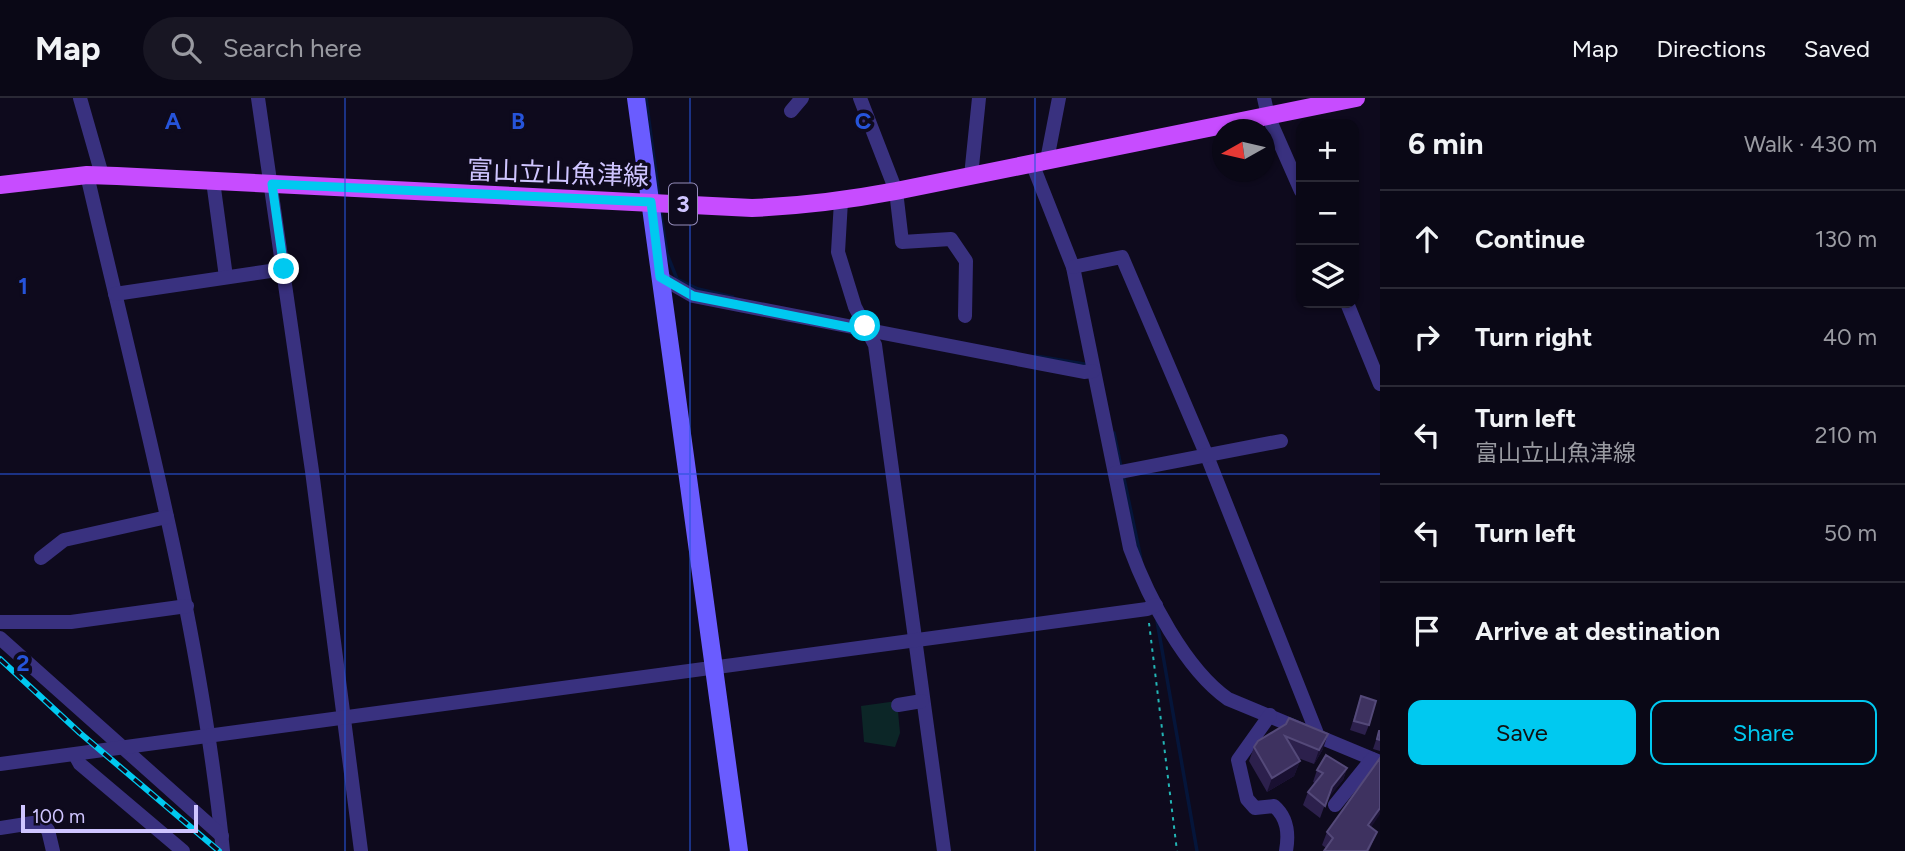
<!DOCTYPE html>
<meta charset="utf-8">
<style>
body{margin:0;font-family:Figtree,"Noto Sans JP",sans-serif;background:#181623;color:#f1f3f6}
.controls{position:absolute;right:21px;top:21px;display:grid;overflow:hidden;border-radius:14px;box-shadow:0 2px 5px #0004}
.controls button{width:63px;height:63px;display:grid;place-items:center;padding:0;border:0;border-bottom:2px solid #2a2935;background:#0a0816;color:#f1f3f6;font:35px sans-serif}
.compass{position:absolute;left:1212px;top:21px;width:63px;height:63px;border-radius:50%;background:#0a0816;box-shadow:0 2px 5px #0004;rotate:262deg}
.scale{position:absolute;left:21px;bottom:18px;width:177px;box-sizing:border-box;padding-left:7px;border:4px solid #cfc5ff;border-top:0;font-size:19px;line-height:24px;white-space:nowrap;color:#cfc5ff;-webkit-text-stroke:5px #0e0a1d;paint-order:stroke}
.stop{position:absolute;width:21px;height:21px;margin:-16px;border:5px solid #00c9f0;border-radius:50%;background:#fff}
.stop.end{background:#00c9f0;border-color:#fff;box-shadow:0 2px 7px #0008}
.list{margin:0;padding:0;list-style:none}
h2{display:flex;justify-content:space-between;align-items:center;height:91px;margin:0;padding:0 28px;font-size:30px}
h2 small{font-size:23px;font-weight:400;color:#999aa1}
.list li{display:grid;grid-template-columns:46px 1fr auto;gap:21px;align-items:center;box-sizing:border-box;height:98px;padding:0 28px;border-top:2px solid #2a2935}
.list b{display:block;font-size:26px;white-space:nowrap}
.list p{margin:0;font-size:23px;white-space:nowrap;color:#999aa1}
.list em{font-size:23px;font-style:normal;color:#999aa1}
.actions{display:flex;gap:14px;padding:21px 28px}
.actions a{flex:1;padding:16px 0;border:2px solid #00c9f0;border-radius:14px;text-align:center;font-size:24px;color:#00c9f0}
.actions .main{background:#00c9f0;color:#111}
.icon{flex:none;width:38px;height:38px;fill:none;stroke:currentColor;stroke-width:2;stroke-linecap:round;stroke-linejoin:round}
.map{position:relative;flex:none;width:1380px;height:753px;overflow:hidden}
header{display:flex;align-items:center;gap:42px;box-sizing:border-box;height:98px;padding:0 35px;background:#0a0816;border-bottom:2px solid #2a2935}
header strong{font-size:33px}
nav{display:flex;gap:38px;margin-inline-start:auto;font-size:24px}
.search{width:490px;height:63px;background:#181623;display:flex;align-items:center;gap:18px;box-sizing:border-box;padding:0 24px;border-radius:38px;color:#999aa1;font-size:26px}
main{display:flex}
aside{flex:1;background:#0a0816}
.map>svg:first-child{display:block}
.green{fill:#0c2627}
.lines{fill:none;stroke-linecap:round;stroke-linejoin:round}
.stream{stroke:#05153a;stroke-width:3.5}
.path{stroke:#23b5b5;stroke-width:2;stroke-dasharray:3.5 5;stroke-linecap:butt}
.street{stroke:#39317f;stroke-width:14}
.secondary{stroke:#6a5cff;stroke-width:18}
.primary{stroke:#c74cff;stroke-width:18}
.rail-casing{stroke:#00c9f0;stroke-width:6}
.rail{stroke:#0e0a1d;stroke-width:3.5;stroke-dasharray:10;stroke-linecap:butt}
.wall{fill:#2c204c}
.shaded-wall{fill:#191031}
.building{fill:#3e3260;stroke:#544979;stroke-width:2}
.route{stroke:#00c9f0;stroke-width:9}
.grid{fill:none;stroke:#2654da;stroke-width:2;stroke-opacity:0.55}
.labels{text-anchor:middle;stroke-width:7;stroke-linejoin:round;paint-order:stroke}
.shield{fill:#0e0a1d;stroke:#958dbb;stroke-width:2}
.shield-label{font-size:24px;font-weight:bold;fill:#cfc5ff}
.street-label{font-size:26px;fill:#cfc5ff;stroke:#0e0a1d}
.grid-label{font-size:23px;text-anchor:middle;font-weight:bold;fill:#2654da;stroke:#0e0a1d;stroke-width:7;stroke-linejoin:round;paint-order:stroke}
</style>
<header>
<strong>Map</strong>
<div class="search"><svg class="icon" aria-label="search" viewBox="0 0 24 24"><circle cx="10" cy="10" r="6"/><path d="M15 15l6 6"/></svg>Search here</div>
<nav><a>Map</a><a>Directions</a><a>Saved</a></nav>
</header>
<main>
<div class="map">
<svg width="1380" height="753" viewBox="0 0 1380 753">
<rect width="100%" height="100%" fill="#0e0a1d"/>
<path class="green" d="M 897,603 L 900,635 L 895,649 L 864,644 L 861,608 Z"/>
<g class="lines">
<g class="stream">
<path d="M 646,0 L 659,99"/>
<path d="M 660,110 L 667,156 L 677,181 L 698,191 L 733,199"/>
<path d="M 1036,258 L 1090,267"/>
<path d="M 1114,335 L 1121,369"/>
<path d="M 1123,376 L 1141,461"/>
<path d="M 1157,523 L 1197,753"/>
</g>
<path class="path" d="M 1149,525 L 1177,753"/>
<g class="street">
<path d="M 80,0 L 102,77"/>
<path d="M 258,0 L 312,373 L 361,753"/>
<path d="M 860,0 L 896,93 L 902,144 L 951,141 L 966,163 L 965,218"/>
<path d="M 1264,0 L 1268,18 L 1301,93"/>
<path d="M 791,13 L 802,0"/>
<path d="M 1047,62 L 1059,0"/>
<path d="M 1032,65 L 1073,169 L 1130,450 C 1148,499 1185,571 1228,601 L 1380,664"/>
<path d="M 87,77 C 139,301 200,524 223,753"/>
<path d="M 971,78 L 979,0"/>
<path d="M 213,83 L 226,179"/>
<path d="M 841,103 L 838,154 L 855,209 L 875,247 L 944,753"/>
<path d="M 1073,169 L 1122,159 L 1207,358 L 1318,638"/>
<path d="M 660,179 L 693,198 L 1084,274 L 1093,273"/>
<path d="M 115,196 L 284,171"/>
<path d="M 1347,205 L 1380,286"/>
<path d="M 1115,375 L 1281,343"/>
<path d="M 41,460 L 64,442 L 167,419"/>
<path d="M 0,524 L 71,524 L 187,508"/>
<path d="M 0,540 L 222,738"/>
<path d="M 898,607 L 922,603"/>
<path d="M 1270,617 L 1238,662 L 1247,701 L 1255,710 L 1274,708 C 1288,720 1289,736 1286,753"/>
<path d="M 75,657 L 80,666 L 183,753"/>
<path d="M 0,666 L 1147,511 L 1156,507"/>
<path d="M 1335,707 L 1372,661"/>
<path d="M 0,730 L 39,724 L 48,732 L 53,753"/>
</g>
<path class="secondary" d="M 636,0 L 739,753"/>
<path class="primary" d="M 0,87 L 87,77 L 117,78 L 752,110 C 801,108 848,102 896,93 L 1356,0"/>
<defs>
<path id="rail" d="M 0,561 L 80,635 L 219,753"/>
</defs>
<use href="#rail" class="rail-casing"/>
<use href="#rail" class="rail"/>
</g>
<g class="wall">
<path d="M 1361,598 L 1369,627 L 1365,637 L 1350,632 Z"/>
<path d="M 1286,626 L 1323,651 L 1314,666 L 1298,660 L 1300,663 L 1294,678 L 1267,694 L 1249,663 L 1254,649 Z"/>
<path d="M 1379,633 L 1380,633 L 1380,653 L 1373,651 Z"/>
<path d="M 1347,670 L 1343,682 L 1327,701 L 1320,720 L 1303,707 L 1308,694 L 1315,685 L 1313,684 L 1317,672 Z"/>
<path d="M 1371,729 L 1377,734 L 1369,753 L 1324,753 L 1326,750 L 1322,747 L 1327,734 Z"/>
</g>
<g class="shaded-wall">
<path d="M 1328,636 L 1323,651 L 1314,666 L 1319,652 Z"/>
<path d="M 1300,663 L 1294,678 L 1267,694 L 1272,680 Z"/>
<path d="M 1347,670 L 1343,682 L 1327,702 L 1332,689 Z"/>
<path d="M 1380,710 L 1380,716 L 1364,740 L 1368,727 Z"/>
</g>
<g class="building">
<path d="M 1361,598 L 1376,603 L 1369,627 L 1354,623 Z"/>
<path d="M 1289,620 L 1328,636 L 1319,652 L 1285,638 L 1300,663 L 1272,680 L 1254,649 L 1258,643 L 1286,626 Z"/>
<path d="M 1379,633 L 1380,633 L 1380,642 L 1377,641 Z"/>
<path d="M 1326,657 L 1347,670 L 1332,689 L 1325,708 L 1308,694 L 1323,675 L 1317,672 Z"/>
<path d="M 1380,660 L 1380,710 L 1368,727 L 1377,734 L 1367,753 L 1324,753 L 1333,740 L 1327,734 Z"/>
</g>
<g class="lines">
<path class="route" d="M 284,171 L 272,86 L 651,104 L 660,179 L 693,198 L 868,233 L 865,228"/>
</g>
<path class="grid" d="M 345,0 L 345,753M 690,0 L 690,753M 1035,0 L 1035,753M 0,376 L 1380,376"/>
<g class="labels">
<rect class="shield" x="669" y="85.5" width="28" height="41" rx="5"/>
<g class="shield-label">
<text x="683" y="114">3</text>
</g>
<g class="street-label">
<text transform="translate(558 75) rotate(2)" y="9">富山立山魚津線</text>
</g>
</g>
<g class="grid-label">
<text x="173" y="31">A</text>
<text x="518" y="31">B</text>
<text x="863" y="31">C</text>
<text x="23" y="196">1</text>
<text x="23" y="573">2</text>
</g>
</svg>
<div class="controls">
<button>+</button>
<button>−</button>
<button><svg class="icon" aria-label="layers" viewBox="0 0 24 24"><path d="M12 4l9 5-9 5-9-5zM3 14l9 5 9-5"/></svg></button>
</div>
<svg class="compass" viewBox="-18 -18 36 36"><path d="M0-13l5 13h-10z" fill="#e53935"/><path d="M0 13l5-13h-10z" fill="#999aa1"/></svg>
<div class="scale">100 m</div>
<div class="stop" style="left:865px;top:228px"></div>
<div class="stop end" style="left:284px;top:171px"></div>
</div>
<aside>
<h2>6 min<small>Walk · 430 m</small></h2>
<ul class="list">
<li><svg class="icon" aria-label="ahead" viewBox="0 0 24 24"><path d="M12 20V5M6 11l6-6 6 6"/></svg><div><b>Continue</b></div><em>130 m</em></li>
<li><svg class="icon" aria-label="right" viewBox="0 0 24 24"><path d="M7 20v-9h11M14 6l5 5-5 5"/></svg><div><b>Turn right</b></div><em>40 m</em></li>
<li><svg class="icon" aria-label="left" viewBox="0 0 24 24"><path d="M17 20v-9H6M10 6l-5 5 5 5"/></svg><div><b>Turn left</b><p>富山立山魚津線</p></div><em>210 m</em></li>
<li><svg class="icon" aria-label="left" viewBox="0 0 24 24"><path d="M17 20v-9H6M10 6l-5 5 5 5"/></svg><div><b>Turn left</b></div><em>50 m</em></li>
<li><svg class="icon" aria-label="arrive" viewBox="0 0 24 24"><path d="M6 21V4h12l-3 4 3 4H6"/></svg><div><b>Arrive at destination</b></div></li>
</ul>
<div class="actions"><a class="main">Save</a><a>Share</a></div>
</aside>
</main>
